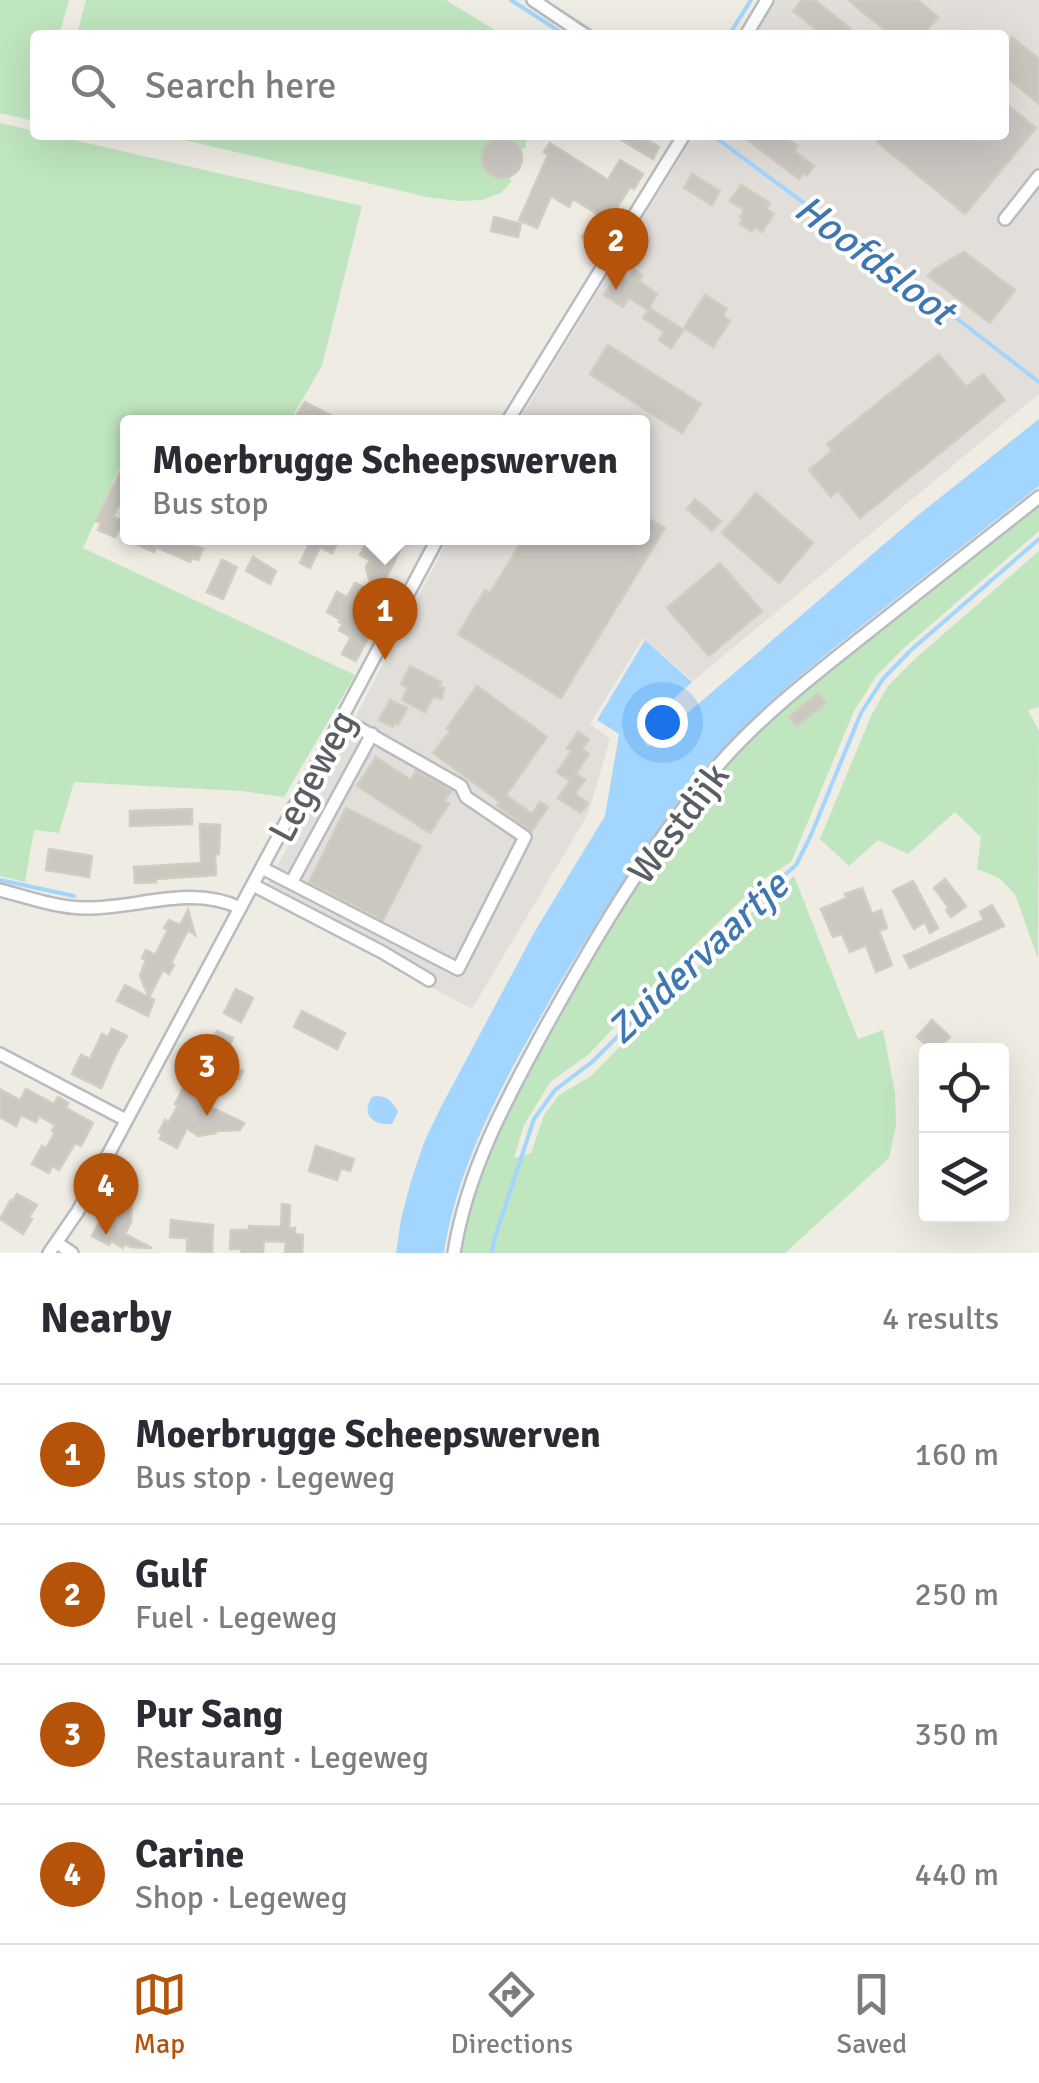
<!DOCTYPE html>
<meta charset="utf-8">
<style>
body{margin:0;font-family:Signika,sans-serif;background:#f7f7f7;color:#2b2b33}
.controls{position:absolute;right:30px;bottom:30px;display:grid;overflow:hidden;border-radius:10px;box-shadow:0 10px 40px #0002}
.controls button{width:90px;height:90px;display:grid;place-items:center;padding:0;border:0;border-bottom:2px solid #e1e1e2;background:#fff;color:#2b2b33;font:50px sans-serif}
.you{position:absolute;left:662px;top:722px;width:35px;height:35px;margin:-25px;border:8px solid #fff;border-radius:50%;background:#1a73e8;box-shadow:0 0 0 15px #1a73e833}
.badge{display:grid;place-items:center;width:65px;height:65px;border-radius:50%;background:#b45309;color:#fff;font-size:32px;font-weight:700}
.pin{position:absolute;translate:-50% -82px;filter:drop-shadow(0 2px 5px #0008)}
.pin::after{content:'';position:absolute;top:52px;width:35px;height:30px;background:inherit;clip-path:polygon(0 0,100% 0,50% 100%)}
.popup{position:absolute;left:120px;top:415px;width:530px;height:130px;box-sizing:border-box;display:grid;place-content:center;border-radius:10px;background:#fff;filter:drop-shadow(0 2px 8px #0005);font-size:32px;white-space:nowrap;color:#7c7c81}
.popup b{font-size:38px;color:#2b2b33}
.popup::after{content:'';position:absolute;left:50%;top:100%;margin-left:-20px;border:20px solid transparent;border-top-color:#fff}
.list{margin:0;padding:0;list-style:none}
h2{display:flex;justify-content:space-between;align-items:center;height:130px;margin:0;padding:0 40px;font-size:42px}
h2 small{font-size:32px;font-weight:400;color:#7c7c81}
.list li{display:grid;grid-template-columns:65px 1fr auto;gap:30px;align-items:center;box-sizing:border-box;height:140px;padding:0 40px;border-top:2px solid #e1e1e2}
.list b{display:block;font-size:38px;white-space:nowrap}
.list p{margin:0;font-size:32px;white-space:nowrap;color:#7c7c81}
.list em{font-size:32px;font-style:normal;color:#7c7c81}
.icon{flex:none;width:55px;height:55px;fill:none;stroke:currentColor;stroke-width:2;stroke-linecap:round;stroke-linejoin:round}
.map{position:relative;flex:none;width:1039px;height:1253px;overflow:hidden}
.search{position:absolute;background:#fff;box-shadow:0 10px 40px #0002;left:30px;right:30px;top:30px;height:110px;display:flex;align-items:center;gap:25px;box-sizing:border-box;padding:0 35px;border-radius:10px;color:#7c7c81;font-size:38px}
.sheet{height:690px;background:#fff}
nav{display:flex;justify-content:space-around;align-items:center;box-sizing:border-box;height:140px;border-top:2px solid #e1e1e2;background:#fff;font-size:28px;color:#7c7c81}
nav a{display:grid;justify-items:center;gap:5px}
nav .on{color:#b45309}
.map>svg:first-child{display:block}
.industrial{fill:#e2dfdb}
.green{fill:#bfe6bf}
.water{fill:#a2d6ff}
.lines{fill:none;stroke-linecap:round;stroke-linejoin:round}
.stream{stroke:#a2d6ff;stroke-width:4}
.building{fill:#cbc8c2;stroke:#d3cdc1;stroke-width:2.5}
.minor-casing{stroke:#b8bbc0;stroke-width:16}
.minor{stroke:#fff;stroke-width:11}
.labels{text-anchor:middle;stroke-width:8;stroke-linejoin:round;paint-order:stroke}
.street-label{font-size:38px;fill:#5b5f64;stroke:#fff}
.water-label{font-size:40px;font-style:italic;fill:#3e77b2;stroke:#fff}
</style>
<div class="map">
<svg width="1039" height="1253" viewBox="0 0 1039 1253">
<rect width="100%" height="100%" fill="#eeece3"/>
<path class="industrial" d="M 776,0 L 1039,0 L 1039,394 L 693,681 L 643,638 L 590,724 L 610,739 L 588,814 L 472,1009 L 261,897 L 449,538 L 642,538 L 642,422 L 518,422 L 694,135 L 1004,135 L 1004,35 L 755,35 Z"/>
<g class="green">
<path d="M 0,0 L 69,0 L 59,35 L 35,35 L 33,121 L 1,113 L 0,115 Z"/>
<path d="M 86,0 L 446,0 L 503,35 L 77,35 Z"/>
<path d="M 0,123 L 35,131 L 35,135 L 52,135 L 362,206 L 322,366 L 289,422 L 160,422 L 144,415 L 141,422 L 128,422 L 127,451 L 83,548 L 355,675 L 284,797 L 242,791 L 74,782 L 59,833 L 34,830 L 25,882 L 0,876 Z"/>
<path d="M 163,135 L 528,135 L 525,148 L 520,149 C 488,114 461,178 508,177 L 512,181 L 501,193 L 482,200 L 458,201 L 427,197 Z"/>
<path d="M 1039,504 L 1039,531 L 905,647 L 877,675 L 854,711 L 791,862 L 764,879 L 735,906 L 648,991 L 588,1055 L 550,1082 L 524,1125 L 514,1158 L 531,1153 L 544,1115 L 559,1095 L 591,1076 L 748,916 L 794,876 L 858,1039 L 883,1030 L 895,1093 L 896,1125 L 889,1158 L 785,1253 L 458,1253 L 472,1190 L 524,1074 L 595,949 L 662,846 L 700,796 L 762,728 L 806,689 Z"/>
<path d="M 1039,551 L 1039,707 L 1028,710 L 1039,731 L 1038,959 L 1015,894 L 999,878 L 977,869 L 981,837 L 955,812 L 908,854 L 878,840 L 849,866 L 820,839 L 871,716 L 888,686 L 916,658 Z"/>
</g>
<g class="water">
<path d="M 1039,419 L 1039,486 C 985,528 932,571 878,613 C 821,658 763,704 714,758 C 678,797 649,843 620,887 C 592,930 566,971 541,1016 C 499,1090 457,1168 444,1253 L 396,1253 L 401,1219 L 411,1181 L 425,1140 L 441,1107 L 535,931 L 605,816 L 619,734 L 597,720 L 645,640 L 692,682 L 638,732 L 648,747 L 917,516 Z"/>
<path d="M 378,1096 C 388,1097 393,1102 398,1112 L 392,1124 C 374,1126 360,1115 372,1097 Z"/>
</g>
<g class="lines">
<g class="stream">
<path d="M 511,0 L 565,35"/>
<path d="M 547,3 L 598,35"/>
<path d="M 729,35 L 751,0"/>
<path d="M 712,135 L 880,259 L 1039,382"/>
<path d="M 0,880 L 74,896"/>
<path d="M 492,1253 L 494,1240 L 534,1119 L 555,1090 L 592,1062 L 742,912 L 796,865 L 811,835 L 861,713 L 883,679 L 910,651 L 1039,539"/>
</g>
</g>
<g class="building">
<path d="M 802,0 L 815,0 L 858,35 L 823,35 L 793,11 Z"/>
<path d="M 848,0 L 918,0 L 938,17 L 923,35 L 891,35 Z"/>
<path d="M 1012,37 L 1039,59 L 1039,104 L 1004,75 L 1004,47 Z"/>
<path d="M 1004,102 L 1036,128 L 965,214 L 877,142 L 882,135 L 1004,135 Z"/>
<path d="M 613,135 L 639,135 L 659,147 L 653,159 Z"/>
<path d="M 741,135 L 783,135 L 798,146 L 794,151 L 814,166 L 807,175 L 804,173 L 799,179 Z"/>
<circle cx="502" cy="158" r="20"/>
<path d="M 550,143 L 608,180 L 620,160 L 643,174 L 634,189 L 630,187 L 616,209 L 620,211 L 598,247 L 582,237 L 597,214 L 573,199 L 569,207 L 551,196 L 537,228 L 519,220 L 548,155 L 544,152 Z"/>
<path d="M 692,174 L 720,191 L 712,205 L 684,188 Z"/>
<path d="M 741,185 L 770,203 L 766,209 L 774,214 L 762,232 L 755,227 L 752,232 L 740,224 L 743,218 L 740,217 L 744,210 L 730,201 Z"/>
<path d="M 494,217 L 521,224 L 518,237 L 491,231 Z"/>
<path d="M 964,252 L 1015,290 L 990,323 L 928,276 L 933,270 Z"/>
<path d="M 634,270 L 643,275 L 639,281 L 657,294 L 648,310 L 629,298 L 623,307 L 604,295 L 618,273 L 628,279 Z"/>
<path d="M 705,295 L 727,309 L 723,316 L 730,321 L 713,347 L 684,328 Z"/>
<path d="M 650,308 L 683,330 L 671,348 L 659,340 L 664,332 L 643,318 Z"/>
<path d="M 608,345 L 701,404 L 682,433 L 590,374 Z"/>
<path d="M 939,354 L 966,387 L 983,374 L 1005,400 L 860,518 L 838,491 L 831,497 L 809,470 L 832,451 L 827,444 Z"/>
<path d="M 305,402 L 344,422 L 292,422 Z"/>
<path d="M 128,456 L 128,495 L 124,494 L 113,517 L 123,521 L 115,537 L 98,530 L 101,523 L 96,521 Z"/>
<path d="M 756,493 L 813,543 L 779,583 L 722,533 Z"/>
<path d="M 695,499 L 721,521 L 712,531 L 687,509 Z"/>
<path d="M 642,515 L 665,528 L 561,698 L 458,634 L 485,590 L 490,593 L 524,538 L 642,538 Z"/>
<path d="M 122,538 L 160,538 L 172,543 L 174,538 L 189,538 L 192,545 L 203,549 L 198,560 L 192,558 L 190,562 L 156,547 L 154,552 Z"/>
<path d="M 300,538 L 325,538 L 337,544 L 332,553 L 320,547 L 310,568 L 300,563 L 310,542 Z"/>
<path d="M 369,538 L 406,538 L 378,594 L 388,599 L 356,661 L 342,654 L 351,637 L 339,630 L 343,624 L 339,622 L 341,620 L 327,612 L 337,592 L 347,597 L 355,583 L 372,591 L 366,567 L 370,560 L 360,555 Z"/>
<path d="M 253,557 L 276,571 L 270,584 L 246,571 Z"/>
<path d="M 222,560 L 237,567 L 223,599 L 207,592 Z"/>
<path d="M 720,563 L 762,611 L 709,656 L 667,608 Z"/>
<path d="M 410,666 L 441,682 L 439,686 L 444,688 L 442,699 L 433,697 L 425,712 L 402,700 L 408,688 L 401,684 Z"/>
<path d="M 477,686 L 547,737 L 506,795 L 532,814 L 540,802 L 548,807 L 532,831 L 497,806 L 500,802 L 433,753 L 450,731 L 447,728 Z"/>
<path d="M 818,693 L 826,703 L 797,726 L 789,717 Z"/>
<path d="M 390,700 L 407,708 L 398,725 L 395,723 L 393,727 L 379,720 Z"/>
<path d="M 578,732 L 589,739 L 582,749 L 589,754 L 576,774 L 585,780 L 575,794 L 588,803 L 581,813 L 558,798 L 570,781 L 557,772 L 572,751 L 567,748 Z"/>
<path d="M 376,757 L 411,780 L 416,771 L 451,791 L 444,801 L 449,804 L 430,833 L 357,786 Z"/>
<path d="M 346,808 L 421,846 L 383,920 L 309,882 Z"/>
<path d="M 192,809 L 192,824 L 130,826 L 130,811 Z"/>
<path d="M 200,824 L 220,825 L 219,854 L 215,854 L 216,875 L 156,879 L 156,882 L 135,883 L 134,867 L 201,863 Z"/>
<path d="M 49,849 L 92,856 L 89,877 L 46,870 Z"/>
<path d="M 945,879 L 966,906 L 951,917 L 946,910 L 949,908 L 934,888 Z"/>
<path d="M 913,881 L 938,928 L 930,933 L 925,922 L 914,929 L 893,891 Z"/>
<path d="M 862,888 L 872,914 L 881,910 L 887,928 L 879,931 L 892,965 L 876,972 L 866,945 L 850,952 L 842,934 L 833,937 L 821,909 L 847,898 L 845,894 Z"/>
<path d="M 992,905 L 1004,926 L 910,968 L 904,956 L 984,920 L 980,912 Z"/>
<path d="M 188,910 L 195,935 L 188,930 L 171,963 L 174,965 L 169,974 L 163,970 L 149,997 L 140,976 L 146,960 L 142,958 L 146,950 L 155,955 L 168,930 L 164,928 L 169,920 L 180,925 Z"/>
<path d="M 125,985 L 154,1000 L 148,1016 L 117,1001 Z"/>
<path d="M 236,989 L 253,998 L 241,1022 L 224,1013 Z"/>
<path d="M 302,1011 L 345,1033 L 337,1049 L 294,1027 Z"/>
<path d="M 932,1020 L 950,1037 L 937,1050 L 932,1050 L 917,1037 Z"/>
<path d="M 112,1029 L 127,1036 L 117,1052 L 101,1088 L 72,1074 L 81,1055 L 90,1059 L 102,1034 L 108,1037 Z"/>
<path d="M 217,1031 L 233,1038 L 222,1061 L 243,1071 L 239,1079 L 221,1070 L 212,1090 L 216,1092 L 209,1106 L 244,1123 L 240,1130 L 217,1131 L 216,1133 L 198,1136 L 187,1128 L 177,1148 L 160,1139 L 162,1134 L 159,1132 L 165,1120 L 169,1122 L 178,1105 L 175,1104 L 190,1074 L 195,1076 Z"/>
<path d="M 0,1089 L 20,1100 L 26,1089 L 54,1104 L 58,1097 L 68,1103 L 66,1108 L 93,1123 L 81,1146 L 75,1143 L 59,1170 L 52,1166 L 49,1173 L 32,1164 L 42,1146 L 46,1148 L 55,1133 L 52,1131 L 55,1125 L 39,1116 L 36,1122 L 21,1115 L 16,1126 L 0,1117 Z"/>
<path d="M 316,1146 L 354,1159 L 350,1171 L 341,1168 L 337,1180 L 309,1171 Z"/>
<path d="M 132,1183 L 131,1222 L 125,1234 L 152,1248 L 131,1247 L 125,1244 L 123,1248 L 111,1241 L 109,1245 L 92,1236 L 100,1221 L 107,1225 L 123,1194 L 126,1196 Z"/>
<path d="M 17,1194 L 37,1205 L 29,1217 L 32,1219 L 23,1234 L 0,1219 L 11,1200 L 13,1201 Z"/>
<path d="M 282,1204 L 290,1205 L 289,1228 L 295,1228 L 295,1234 L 303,1235 L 302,1253 L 285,1253 L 286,1242 L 264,1241 L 263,1253 L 241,1253 L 241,1249 L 230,1249 L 231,1230 L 249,1230 L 249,1226 L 281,1227 Z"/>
<path d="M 171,1220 L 213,1225 L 212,1252 L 187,1251 L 187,1238 L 170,1237 Z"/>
</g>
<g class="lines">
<defs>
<g id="minor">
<path d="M 533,0 L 585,35"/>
<path d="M 746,35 L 767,0"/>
<path d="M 1005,219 L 1039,176"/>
<path d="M 507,422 L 684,135"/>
<path d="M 262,868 L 458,969 L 525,837 L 466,797 L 461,786 L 343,719"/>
<path d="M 291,883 L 372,734"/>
<path d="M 253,885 L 382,952 L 429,980"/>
<path d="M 0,890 C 27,897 57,908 85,908 C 136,909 191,884 240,908"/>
<path d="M 0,1054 L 126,1120"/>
<path d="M 57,1243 L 72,1253"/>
<path d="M 49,1253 L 78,1211 L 438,538"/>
<path d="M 454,1253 C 467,1170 508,1096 548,1023 C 597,935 649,847 714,770 C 758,718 814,675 867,633 C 924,588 982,542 1039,497"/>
</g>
</defs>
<use href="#minor" class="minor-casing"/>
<use href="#minor" class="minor"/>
</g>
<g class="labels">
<g class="street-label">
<text transform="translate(312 776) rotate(-62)" y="13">Legeweg</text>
<text transform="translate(678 823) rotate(-53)" y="13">Westdijk</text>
</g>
<g class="water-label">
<text transform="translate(875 259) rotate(37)" y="14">Hoofdsloot</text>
<text transform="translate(697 957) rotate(-43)" y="14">Zuidervaartje</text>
</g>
</g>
</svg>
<div class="controls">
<button><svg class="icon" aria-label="locate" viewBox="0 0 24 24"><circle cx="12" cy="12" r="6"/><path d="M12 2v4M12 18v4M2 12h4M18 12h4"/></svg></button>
<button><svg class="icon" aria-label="layers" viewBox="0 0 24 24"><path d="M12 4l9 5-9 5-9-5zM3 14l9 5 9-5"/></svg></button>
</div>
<div class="you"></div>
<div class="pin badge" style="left:385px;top:660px">1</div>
<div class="popup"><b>Moerbrugge Scheepswerven</b>Bus stop</div>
<div class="pin badge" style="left:616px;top:290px">2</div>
<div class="pin badge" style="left:207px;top:1116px">3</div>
<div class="pin badge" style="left:106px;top:1235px">4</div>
<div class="search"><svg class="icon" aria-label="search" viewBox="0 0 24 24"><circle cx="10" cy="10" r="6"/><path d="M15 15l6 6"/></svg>Search here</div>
</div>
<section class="sheet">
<h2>Nearby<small>4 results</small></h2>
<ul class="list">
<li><span class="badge">1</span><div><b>Moerbrugge Scheepswerven</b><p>Bus stop · Legeweg</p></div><em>160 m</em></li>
<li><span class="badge">2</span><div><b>Gulf</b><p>Fuel · Legeweg</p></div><em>250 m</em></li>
<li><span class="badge">3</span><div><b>Pur Sang</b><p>Restaurant · Legeweg</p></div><em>350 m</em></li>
<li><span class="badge">4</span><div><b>Carine</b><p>Shop · Legeweg</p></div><em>440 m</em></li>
</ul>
</section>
<nav>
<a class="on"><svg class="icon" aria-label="map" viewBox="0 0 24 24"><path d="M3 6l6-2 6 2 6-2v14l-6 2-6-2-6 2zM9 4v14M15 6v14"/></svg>Map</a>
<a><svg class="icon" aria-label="directions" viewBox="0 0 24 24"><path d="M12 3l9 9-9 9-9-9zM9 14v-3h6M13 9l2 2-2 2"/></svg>Directions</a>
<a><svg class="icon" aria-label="saved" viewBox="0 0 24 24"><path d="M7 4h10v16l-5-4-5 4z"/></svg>Saved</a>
</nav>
